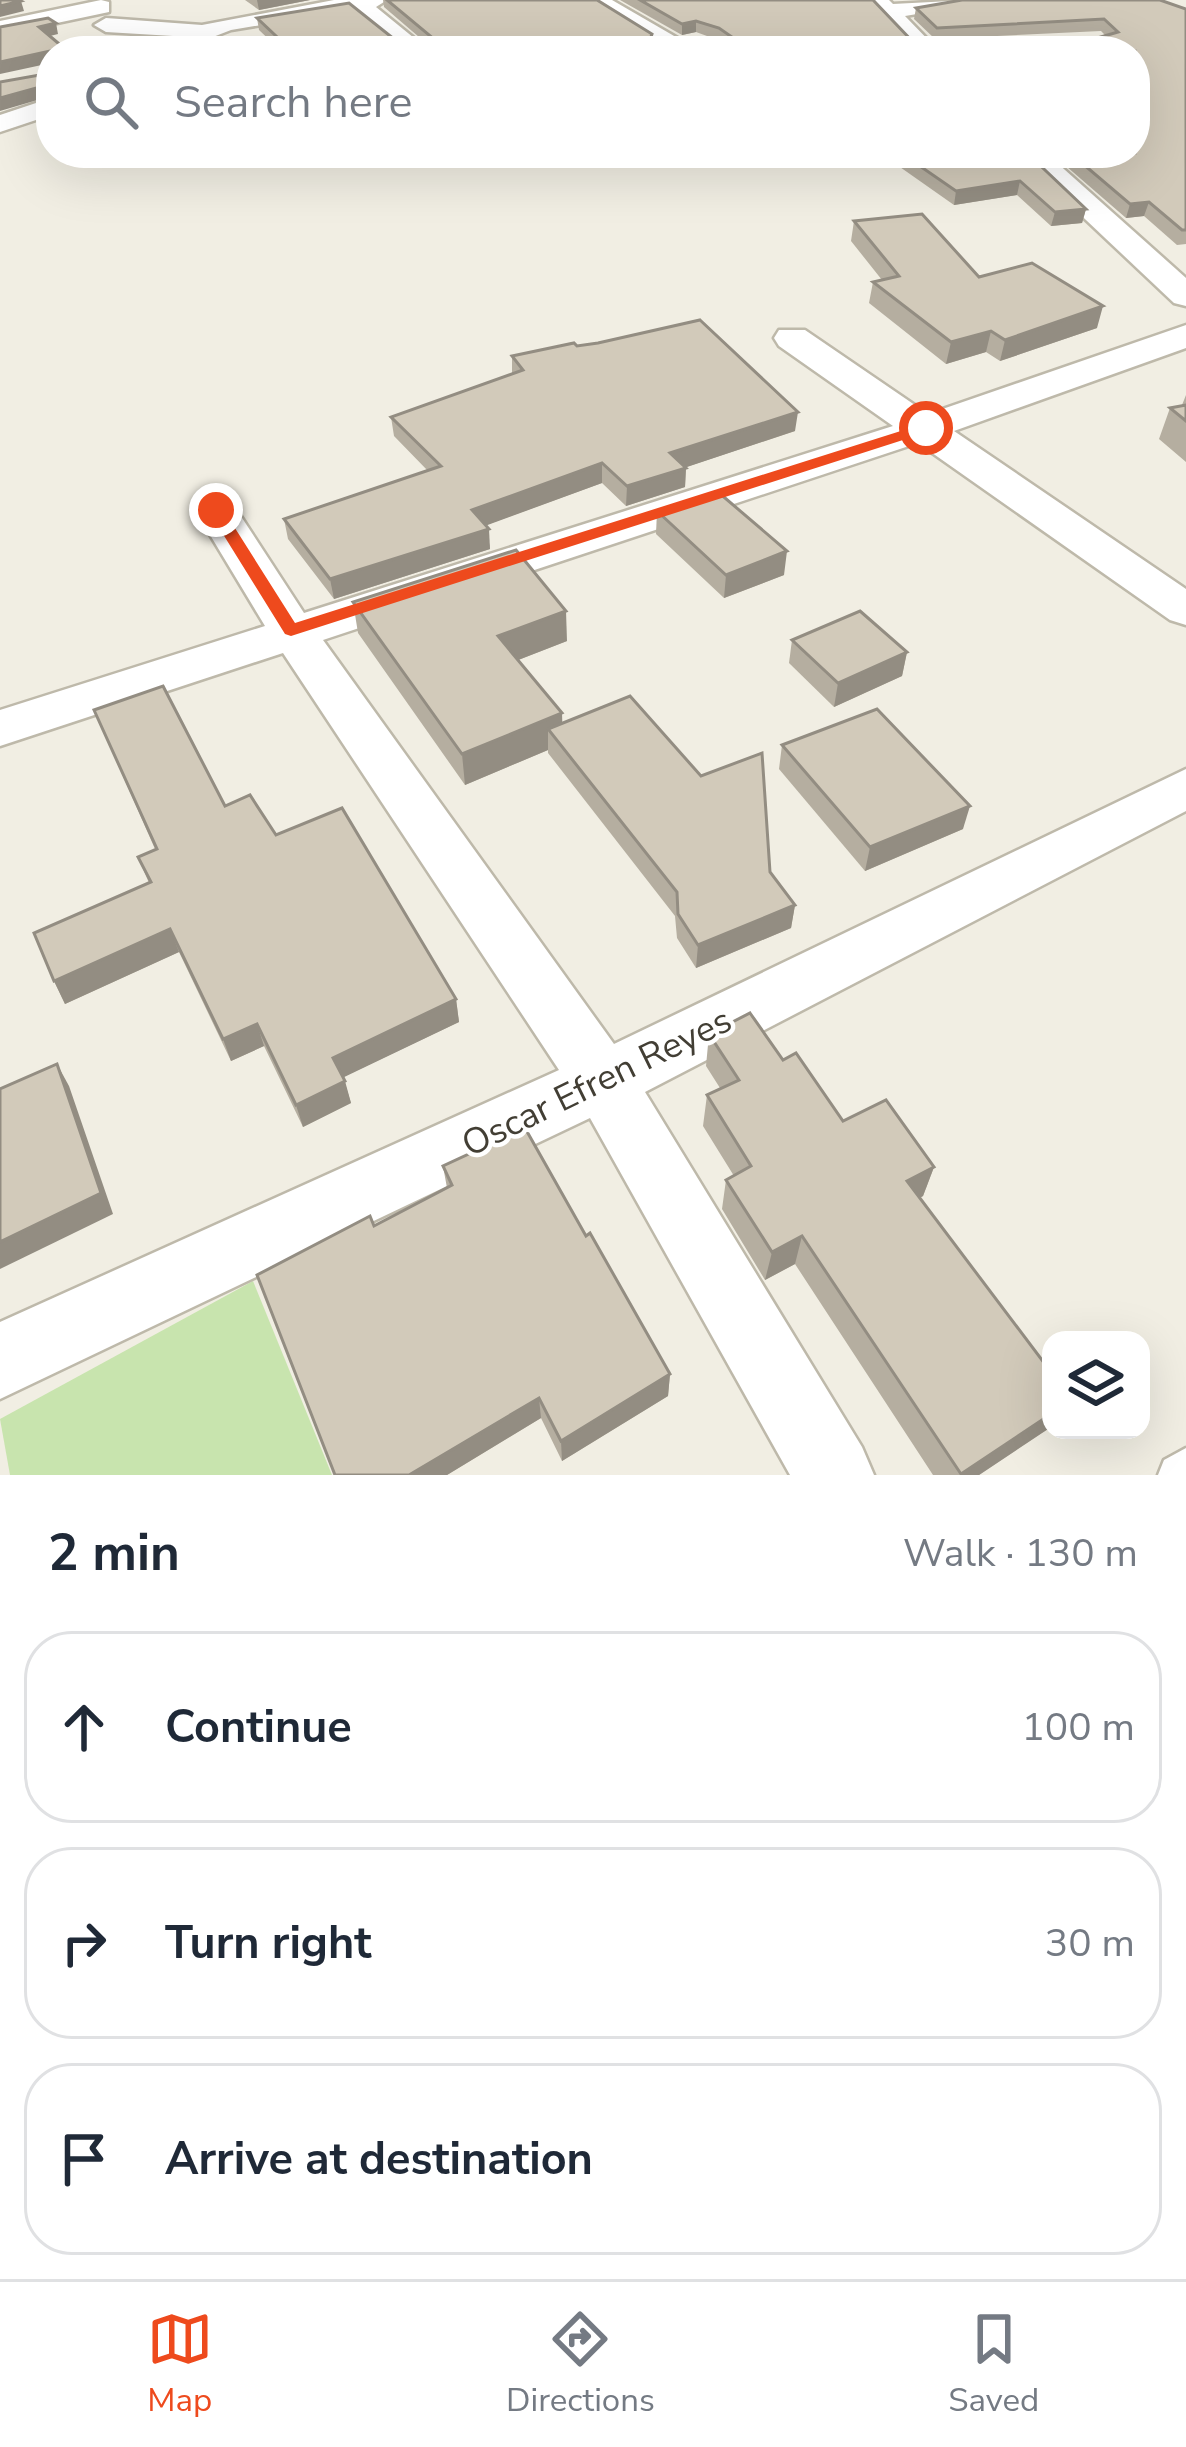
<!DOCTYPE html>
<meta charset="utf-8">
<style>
body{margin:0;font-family:"Nunito Sans",sans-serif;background:#f6f6f7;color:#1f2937}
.controls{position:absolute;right:36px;bottom:36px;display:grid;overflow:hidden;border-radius:24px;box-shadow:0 12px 48px #0002}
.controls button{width:108px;height:108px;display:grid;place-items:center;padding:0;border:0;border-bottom:3px solid #e0e1e3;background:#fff;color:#1f2937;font:60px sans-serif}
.stop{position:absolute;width:36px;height:36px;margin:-27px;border:9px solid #ee4a1d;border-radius:50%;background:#fff}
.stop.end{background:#ee4a1d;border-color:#fff;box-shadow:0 3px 12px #0008}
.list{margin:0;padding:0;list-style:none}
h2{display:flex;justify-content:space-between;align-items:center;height:156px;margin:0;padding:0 48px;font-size:51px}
h2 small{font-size:39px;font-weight:400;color:#747a83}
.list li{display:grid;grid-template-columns:78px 1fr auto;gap:36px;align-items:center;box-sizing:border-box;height:192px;margin:0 24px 24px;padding:0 24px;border:3px solid #e0e1e3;border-radius:48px}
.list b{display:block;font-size:45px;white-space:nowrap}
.list em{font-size:39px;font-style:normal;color:#747a83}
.icon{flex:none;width:66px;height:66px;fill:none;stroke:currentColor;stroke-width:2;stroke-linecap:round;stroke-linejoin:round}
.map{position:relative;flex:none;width:1186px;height:1475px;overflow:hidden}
.search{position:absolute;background:#fff;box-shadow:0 12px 48px #0002;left:36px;right:36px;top:36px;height:132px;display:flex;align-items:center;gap:30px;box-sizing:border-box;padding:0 42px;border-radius:48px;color:#747a83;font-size:45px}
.sheet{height:804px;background:#fff}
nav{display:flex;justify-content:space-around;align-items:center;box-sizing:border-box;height:168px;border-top:3px solid #e0e1e3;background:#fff;font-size:33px;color:#747a83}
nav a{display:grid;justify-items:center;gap:6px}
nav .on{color:#ee4a1d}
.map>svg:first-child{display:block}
.green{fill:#c8e4ae}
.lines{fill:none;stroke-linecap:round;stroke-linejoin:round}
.lane-casing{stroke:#beb9aa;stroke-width:5}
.street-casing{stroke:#beb9aa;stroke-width:5}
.lane{fill:#fff;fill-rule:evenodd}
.street{fill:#fff;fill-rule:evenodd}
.wall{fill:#b5aea0}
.shaded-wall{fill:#938d82}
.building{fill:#d2caba;stroke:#938d82;stroke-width:3}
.route{fill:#ee4a1d}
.labels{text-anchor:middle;stroke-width:9;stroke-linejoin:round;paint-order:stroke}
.near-street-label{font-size:36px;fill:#423e34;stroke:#fff}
</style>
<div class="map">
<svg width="1186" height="1475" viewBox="0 0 1186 1475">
<rect width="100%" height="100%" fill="#f1eee3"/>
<path class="green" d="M 253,1281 L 332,1475 L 10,1475 L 0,1419 Z"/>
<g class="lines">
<defs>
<path id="lane" d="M 1186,1448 L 1186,1475 L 1158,1475 L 1164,1460 Z"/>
<g id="street">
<path d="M 101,0 L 109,2 L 109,12 L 0,35 L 0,21 Z"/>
<path d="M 334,0 L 387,0 L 376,7 L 430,51 L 403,51 L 352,10 L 231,30 L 177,51 L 143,51 L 173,36 L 106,32 L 94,25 L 106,18 L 202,25 Z"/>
<path d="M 584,0 L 612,0 L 700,51 L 670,51 Z"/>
<path d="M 865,0 L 889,0 L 893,4 L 970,0 L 959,7 L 905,16 L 939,51 L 913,51 Z"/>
<path d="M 51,98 L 51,115 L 0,132 L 0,115 Z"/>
<path d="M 1015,153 L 1046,153 L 1186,278 L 1186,306 L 1174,303 Z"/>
<path d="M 1186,325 L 1186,348 L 954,431 L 1186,589 L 1186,625 L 1170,620 L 918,443 L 323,640 L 614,1044 L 1186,769 L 1186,811 L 645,1092 L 862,1447 L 874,1475 L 790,1475 L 590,1118 L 0,1399 L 0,1322 L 559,1070 L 283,653 L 0,746 L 0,710 L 265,626 L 195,510 L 201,501 L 216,497 L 231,501 L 304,613 L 893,426 L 779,346 L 774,338 L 779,330 L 805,330 L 928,414 Z"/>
</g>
</defs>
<use href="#lane" class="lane-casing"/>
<use href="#street" class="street-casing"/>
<use href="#lane" class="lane"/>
<use href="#street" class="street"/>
</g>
<g class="wall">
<path d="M 245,0 L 310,0 L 259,10 Z"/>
<path d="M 383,0 L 597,0 L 652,34 L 652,45 L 650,51 L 281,51 L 259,30 L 257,18 L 399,43 L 426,43 L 384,7 Z"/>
<path d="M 620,0 L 873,0 L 915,44 L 1080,43 L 1106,36 L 1101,31 L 935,39 L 914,19 L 916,8 L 1186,9 L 1186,244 L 1177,245 L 1144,216 L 1126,218 L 1051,153 L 1135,153 L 1135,51 L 734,51 L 718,40 L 696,32 L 682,35 Z"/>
<path d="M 880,153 L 1027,153 L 1086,209 L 1082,223 L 1051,226 L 1017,195 L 954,205 Z"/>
<path d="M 854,221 L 979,277 L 1097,328 L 1000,361 L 986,352 L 946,364 L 869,303 L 873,282 L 882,280 L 851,241 Z"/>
<path d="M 577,346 L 795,431 L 686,467 L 685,487 L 626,506 L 602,483 L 486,525 L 490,549 L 334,599 L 288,539 L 284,519 L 428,471 L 394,436 L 391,417 L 512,373 L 512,356 Z"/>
<path d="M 1186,395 L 1186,462 L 1159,439 L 1170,408 L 1182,405 Z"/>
<path d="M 657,511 L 784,575 L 724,598 L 656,534 Z"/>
<path d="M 353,602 L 567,641 L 518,660 L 562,713 L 562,723 L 770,872 L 795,905 L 791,928 L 696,968 L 677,938 L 675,916 L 548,753 L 548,750 L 465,785 L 358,633 Z"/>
<path d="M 792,640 L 907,652 L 902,676 L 834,707 L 789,663 Z"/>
<path d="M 94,710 L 225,806 L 276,835 L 456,999 L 459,1022 L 343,1077 L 351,1103 L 303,1127 L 264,1046 L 231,1061 L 179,952 L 65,1004 L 54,981 L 149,883 L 138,857 L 155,849 Z"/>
<path d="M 782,745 L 963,829 L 865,871 L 779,769 Z"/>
<path d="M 709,1034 L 783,1060 L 843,1121 L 934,1167 L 923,1196 L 920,1198 L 1051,1427 L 979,1475 L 933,1475 L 795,1264 L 765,1280 L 722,1209 L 726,1180 L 734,1176 L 703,1126 L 707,1095 L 720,1088 L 706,1066 Z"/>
<path d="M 443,1166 L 586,1236 L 670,1374 L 668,1396 L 562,1461 L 541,1418 L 447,1475 L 335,1475 L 374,1226 L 447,1188 Z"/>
</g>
<g class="shaded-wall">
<path d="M 257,0 L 310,0 L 259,10 Z"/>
<path d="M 21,1 L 24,11 L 0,17 L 0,6 Z"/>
<path d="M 696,21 L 696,32 L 682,35 L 682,24 Z"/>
<path d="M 56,23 L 58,34 L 42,38 L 39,27 Z"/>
<path d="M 652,34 L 650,51 L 626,51 Z"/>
<path d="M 51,51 L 51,63 L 0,74 L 0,62 Z"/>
<path d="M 51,84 L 51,96 L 0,111 L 0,98 Z"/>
<path d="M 1020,181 L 1017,195 L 954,205 L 956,191 Z"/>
<path d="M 1149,202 L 1144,216 L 1126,218 L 1130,204 Z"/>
<path d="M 1086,209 L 1082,223 L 1051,226 L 1055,212 Z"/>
<path d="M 1103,306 L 1097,328 L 1000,361 L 1005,340 Z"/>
<path d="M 991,331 L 986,352 L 946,364 L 951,342 Z"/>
<path d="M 798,412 L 795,431 L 669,473 L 686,468 L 685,487 L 626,506 L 627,486 L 670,453 Z"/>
<path d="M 602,463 L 602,483 L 474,530 L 472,510 Z"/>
<path d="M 489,529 L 490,549 L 334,599 L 330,579 Z"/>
<path d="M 787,551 L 784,575 L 724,598 L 726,575 Z"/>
<path d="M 566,611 L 567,641 L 500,667 L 498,636 Z"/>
<path d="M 907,652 L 902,676 L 834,707 L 838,683 Z"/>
<path d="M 562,713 L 563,744 L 548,729 L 548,750 L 465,785 L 462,754 Z"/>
<path d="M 970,806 L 963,829 L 865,871 L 870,847 Z"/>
<path d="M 795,905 L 791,928 L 696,968 L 698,945 Z"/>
<path d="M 170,929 L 179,952 L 65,1004 L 54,981 Z"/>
<path d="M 456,999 L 459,1022 L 338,1080 L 333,1058 Z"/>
<path d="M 257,1024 L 264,1046 L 231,1061 L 223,1039 Z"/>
<path d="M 57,1064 L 69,1086 L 113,1214 L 0,1269 L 0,1242 Z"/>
<path d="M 345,1081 L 351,1103 L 303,1127 L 296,1105 Z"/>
<path d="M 934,1167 L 923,1196 L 897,1210 L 907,1181 Z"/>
<path d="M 802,1236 L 795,1264 L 765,1280 L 772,1252 Z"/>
<path d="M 670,1374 L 668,1396 L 562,1461 L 561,1441 Z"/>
<path d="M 539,1398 L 541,1418 L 447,1475 L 409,1475 Z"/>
<path d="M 1051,1414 L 1051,1427 L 979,1475 L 961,1475 Z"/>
</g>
<g class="building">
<path d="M 0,0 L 19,0 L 21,1 L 0,6 Z"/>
<path d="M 387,0 L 597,0 L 652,34 L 647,47 L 626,51 L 292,51 L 257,18 L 349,3 L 399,43 L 429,44 L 434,39 Z"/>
<path d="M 640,0 L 873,0 L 915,44 L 1080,43 L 1118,32 L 1104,19 L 937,28 L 916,8 L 962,0 L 1160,0 L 1186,9 L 1186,230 L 1182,230 L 1149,202 L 1130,204 L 1070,153 L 1135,153 L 1135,51 L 752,51 L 719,28 L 696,21 L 682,24 Z"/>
<path d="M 48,18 L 56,23 L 39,27 L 64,48 L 0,62 L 0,27 Z"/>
<path d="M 45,74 L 51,78 L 51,84 L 0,98 L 0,82 Z"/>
<path d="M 901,153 L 1027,153 L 1086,209 L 1055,212 L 1020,181 L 956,191 Z"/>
<path d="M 922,214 L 979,277 L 1032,263 L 1103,306 L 1005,340 L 991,331 L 951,342 L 873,282 L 899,276 L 854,221 Z"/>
<path d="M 700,320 L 798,412 L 670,453 L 686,468 L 627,486 L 602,463 L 472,510 L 489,529 L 330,579 L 284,519 L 441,466 L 391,417 L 523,370 L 512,356 L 574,343 L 577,346 L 598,343 Z"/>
<path d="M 1186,405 L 1186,421 L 1170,408 Z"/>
<path d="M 718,492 L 787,551 L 726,575 L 657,511 Z"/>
<path d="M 516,550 L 566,611 L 498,636 L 562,713 L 462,754 L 353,602 Z"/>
<path d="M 860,611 L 907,652 L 838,683 L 792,640 Z"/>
<path d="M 163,686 L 225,806 L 250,795 L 276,835 L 342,808 L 456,999 L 333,1058 L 345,1081 L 296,1105 L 257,1024 L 223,1039 L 170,929 L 54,981 L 34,933 L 151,882 L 138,857 L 157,849 L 94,710 Z"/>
<path d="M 630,696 L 701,776 L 762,753 L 770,872 L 795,905 L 698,945 L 678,914 L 677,892 L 548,729 Z"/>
<path d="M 877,709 L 970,806 L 870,847 L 782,745 Z"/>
<path d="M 750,1013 L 783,1060 L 796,1053 L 843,1121 L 886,1100 L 934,1167 L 907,1181 L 1051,1372 L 1051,1414 L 961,1474 L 802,1236 L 772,1252 L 726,1180 L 751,1166 L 707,1095 L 739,1080 L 709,1034 Z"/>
<path d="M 57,1064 L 101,1193 L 0,1242 L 0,1089 Z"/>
<path d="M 525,1128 L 586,1236 L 590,1233 L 670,1374 L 561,1441 L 539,1398 L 409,1475 L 335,1475 L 257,1275 L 370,1216 L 374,1226 L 452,1185 L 443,1166 Z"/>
</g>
<path class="route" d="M 926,423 L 931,431 L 291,636 L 285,634 L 208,510 L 221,506 L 295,623 Z"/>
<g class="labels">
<g class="near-street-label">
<text transform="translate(596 1081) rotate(-26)" y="13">Oscar Efren Reyes</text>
</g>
</g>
</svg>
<div class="controls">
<button><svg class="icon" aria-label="layers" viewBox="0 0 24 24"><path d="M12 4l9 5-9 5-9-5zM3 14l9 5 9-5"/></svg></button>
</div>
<div class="stop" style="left:926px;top:428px"></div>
<div class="stop end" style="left:216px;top:510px"></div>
<div class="search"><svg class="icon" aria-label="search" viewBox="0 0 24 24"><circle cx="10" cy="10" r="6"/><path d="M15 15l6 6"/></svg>Search here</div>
</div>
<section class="sheet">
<h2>2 min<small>Walk · 130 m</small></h2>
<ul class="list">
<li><svg class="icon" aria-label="ahead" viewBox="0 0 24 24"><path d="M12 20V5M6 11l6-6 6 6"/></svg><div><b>Continue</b></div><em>100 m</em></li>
<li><svg class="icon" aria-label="right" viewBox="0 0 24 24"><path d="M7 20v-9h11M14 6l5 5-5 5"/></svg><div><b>Turn right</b></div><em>30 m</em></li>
<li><svg class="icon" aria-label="arrive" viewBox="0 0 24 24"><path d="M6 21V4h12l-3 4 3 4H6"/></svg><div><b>Arrive at destination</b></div></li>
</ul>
</section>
<nav>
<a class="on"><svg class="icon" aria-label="map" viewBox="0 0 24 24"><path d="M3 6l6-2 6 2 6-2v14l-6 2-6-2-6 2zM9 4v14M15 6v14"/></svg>Map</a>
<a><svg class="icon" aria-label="directions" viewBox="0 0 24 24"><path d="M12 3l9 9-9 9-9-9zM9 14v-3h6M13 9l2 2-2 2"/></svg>Directions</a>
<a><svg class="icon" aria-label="saved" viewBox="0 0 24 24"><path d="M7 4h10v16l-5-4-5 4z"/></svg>Saved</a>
</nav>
